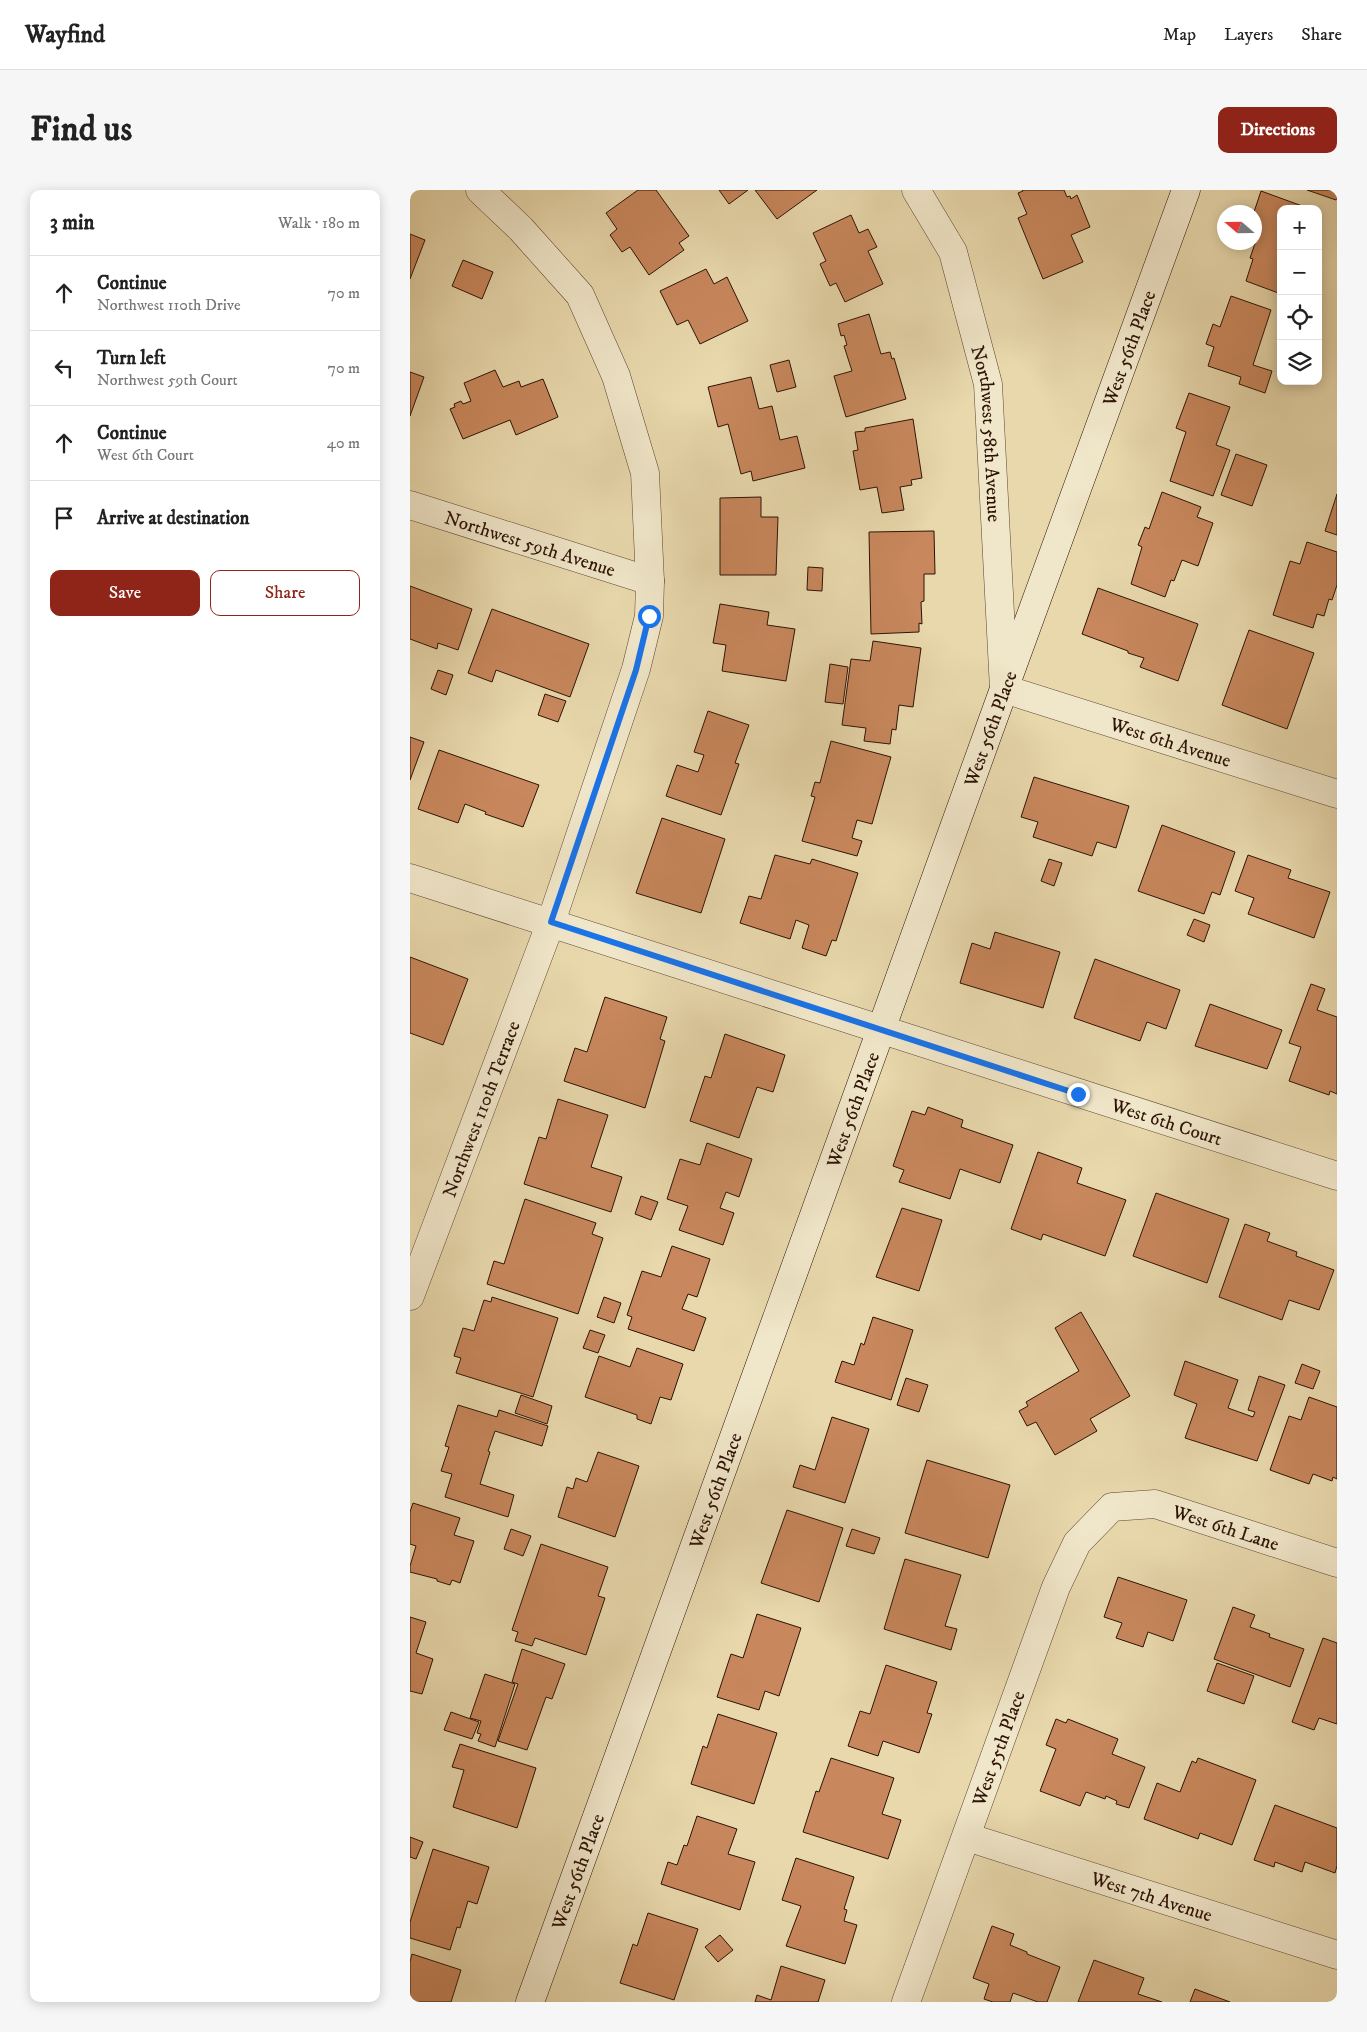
<!DOCTYPE html>
<meta charset="utf-8">
<style>
body{margin:0;font-family:"IM FELL DW Pica",serif;background:#f6f6f6;color:#222}
.controls{position:absolute;right:15px;top:15px;display:grid;overflow:hidden;border-radius:10px;box-shadow:0 2px 12px #0003}
.controls button{width:45px;height:45px;display:grid;place-items:center;padding:0;border:0;border-bottom:1px solid #e0e0e0;background:#fff;color:#222;font:25px sans-serif}
.compass{position:absolute;left:807px;top:15px;width:45px;height:45px;border-radius:50%;background:#fff;box-shadow:0 2px 12px #0003;rotate:290deg}
.stop{position:absolute;width:15px;height:15px;margin:-11px;border:4px solid #1a73e8;border-radius:50%;background:#fff}
.stop.end{background:#1a73e8;border-color:#fff;box-shadow:0 1px 5px #0008}
.list{margin:0;padding:0;list-style:none}
h2{display:flex;justify-content:space-between;align-items:center;height:65px;margin:0;padding:0 20px;font-size:21px}
h2 small{font-size:16px;font-weight:400;color:#767676}
.list li{display:grid;grid-template-columns:32px 1fr auto;gap:15px;align-items:center;box-sizing:border-box;height:75px;padding:0 20px;border-top:1px solid #e0e0e0}
.list b{display:block;font-size:19px;white-space:nowrap}
.list p{margin:0;font-size:16px;white-space:nowrap;color:#767676}
.list em{font-size:16px;font-style:normal;color:#767676}
.actions{display:flex;gap:10px;padding:15px 20px}
.actions a{flex:1;padding:11px 0;border:1px solid #8f2418;border-radius:10px;text-align:center;font-size:18px;color:#8f2418}
.actions .main{background:#8f2418;color:#fff}
.icon{flex:none;width:28px;height:28px;fill:none;stroke:currentColor;stroke-width:2;stroke-linecap:round;stroke-linejoin:round}
.map{position:relative;flex:none;width:927px;height:1812px;overflow:hidden;border-radius:10px}
header{display:flex;align-items:center;gap:30px;box-sizing:border-box;height:70px;padding:0 25px;background:#fff;border-bottom:1px solid #e0e0e0}
header strong{font-size:24px}
nav{display:flex;gap:28px;margin-inline-start:auto;font-size:18px}
.intro{display:flex;align-items:center;justify-content:space-between;box-sizing:border-box;height:120px;padding:0 30px}
h1{margin:0;font-size:35px}
.button{padding:12px 22px;border-radius:10px;background:#8f2418;color:#fff;font-size:18px;font-weight:700}
main{display:flex;gap:30px;padding:0 30px}
aside{flex:1;background:#fff;border-radius:10px;box-shadow:0 2px 12px #0003}
.map>svg:first-child{display:block}
.building{fill:#c8875c;stroke:#2d1306}
.lines{fill:none;stroke-linecap:round;stroke-linejoin:round}
.street-casing{stroke:#5c4430;stroke-width:29}
.secondary-casing{stroke:#2d1306;stroke-width:29}
.street{stroke:#f0e6c9;stroke-width:28}
.secondary{stroke:#f0e6c9;stroke-width:28}
.route{stroke:#1a73e8;stroke-width:6}
.labels{text-anchor:middle;stroke-width:4;stroke-linejoin:round;paint-order:stroke}
.street-label{font-size:19px;fill:#2d1306;stroke:#f0e6c9}
</style>
<header>
<strong>Wayfind</strong>
<nav><a>Map</a><a>Layers</a><a>Share</a></nav>
</header>
<div class="intro"><h1>Find us</h1><a class="button">Directions</a></div>
<main>
<aside>
<h2>3 min<small>Walk · 180 m</small></h2>
<ul class="list">
<li><svg class="icon" aria-label="ahead" viewBox="0 0 24 24"><path d="M12 20V5M6 11l6-6 6 6"/></svg><div><b>Continue</b><p>Northwest 110th Drive</p></div><em>70 m</em></li>
<li><svg class="icon" aria-label="left" viewBox="0 0 24 24"><path d="M17 20v-9H6M10 6l-5 5 5 5"/></svg><div><b>Turn left</b><p>Northwest 59th Court</p></div><em>70 m</em></li>
<li><svg class="icon" aria-label="ahead" viewBox="0 0 24 24"><path d="M12 20V5M6 11l6-6 6 6"/></svg><div><b>Continue</b><p>West 6th Court</p></div><em>40 m</em></li>
<li><svg class="icon" aria-label="arrive" viewBox="0 0 24 24"><path d="M6 21V4h12l-3 4 3 4H6"/></svg><div><b>Arrive at destination</b></div></li>
</ul>
<div class="actions"><a class="main">Save</a><a>Share</a></div>
</aside>
<div class="map">
<svg width="927" height="1812" viewBox="0 0 927 1812">
<rect width="100%" height="100%" fill="#e8d8ac"/>
<filter id="stains"><feTurbulence type="fractalNoise" baseFrequency=".004" numOctaves="4"/><feColorMatrix values="0 0 0 0 .2 0 0 0 0 .09 0 0 0 0 .02 0 0 0 .5 -.17"/></filter>
<radialGradient id="worn" r=".72"><stop offset=".6" stop-color="#630" stop-opacity="0"/><stop offset="1" stop-color="#630" stop-opacity=".3"/></radialGradient>
<g class="building">
<path d="M 228,0 L 246,0 L 279,46 L 269,53 L 274,60 L 239,85 L 220,57 L 212,62 L 200,45 L 207,39 L 196,23 Z"/>
<path d="M 309,0 L 338,0 L 319,14 Z"/>
<path d="M 345,0 L 407,0 L 367,29 Z"/>
<path d="M 612,0 L 654,0 L 657,7 L 660,6 L 661,9 L 667,5 L 680,37 L 661,45 L 673,72 L 633,89 L 608,28 L 617,24 L 608,3 L 613,1 Z"/>
<path d="M 897,0 L 927,0 L 927,8 L 926,10 Z"/>
<path d="M 851,1 L 895,17 L 894,19 L 871,19 L 871,104 L 836,91 L 843,69 L 840,68 L 849,42 L 844,40 L 844,22 Z"/>
<path d="M 441,25 L 449,43 L 458,39 L 467,57 L 458,61 L 473,94 L 435,112 L 426,93 L 420,96 L 410,74 L 416,71 L 403,43 Z"/>
<path d="M 0,44 L 15,50 L 0,89 Z"/>
<path d="M 53,70 L 83,82 L 72,109 L 42,96 Z"/>
<path d="M 296,79 L 304,94 L 317,87 L 338,131 L 290,154 L 278,130 L 267,135 L 250,101 Z"/>
<path d="M 821,106 L 861,120 L 843,175 L 862,181 L 855,203 L 829,194 L 831,187 L 798,176 L 804,157 L 796,154 L 803,134 L 810,137 Z"/>
<path d="M 459,124 L 471,164 L 480,162 L 482,169 L 484,168 L 496,209 L 436,227 L 424,186 L 442,181 L 434,156 L 437,155 L 434,145 L 431,146 L 428,134 Z"/>
<path d="M 379,170 L 386,197 L 367,202 L 360,175 Z"/>
<path d="M 85,180 L 93,197 L 109,191 L 111,197 L 133,189 L 148,227 L 106,245 L 100,230 L 53,249 L 40,219 L 45,217 L 44,214 L 51,211 L 53,214 L 61,211 L 54,193 Z"/>
<path d="M 0,182 L 14,187 L 0,226 Z"/>
<path d="M 341,187 L 349,219 L 362,216 L 370,250 L 387,246 L 395,278 L 343,291 L 341,281 L 331,284 L 318,234 L 308,237 L 298,197 Z"/>
<path d="M 779,203 L 820,217 L 806,255 L 820,260 L 803,306 L 760,291 L 776,242 L 766,238 Z"/>
<path d="M 503,229 L 512,288 L 501,290 L 502,295 L 490,297 L 494,320 L 472,323 L 467,297 L 450,300 L 443,261 L 448,260 L 445,242 L 455,241 L 455,238 Z"/>
<path d="M 826,264 L 857,275 L 842,316 L 811,305 Z"/>
<path d="M 752,302 L 791,317 L 787,327 L 803,333 L 788,376 L 772,370 L 764,391 L 761,390 L 755,407 L 721,394 L 732,357 L 728,355 L 735,337 L 739,339 Z"/>
<path d="M 927,304 L 927,345 L 915,341 Z"/>
<path d="M 351,307 L 351,327 L 368,327 L 366,385 L 310,385 L 310,308 Z"/>
<path d="M 524,341 L 525,384 L 514,384 L 514,411 L 511,412 L 512,434 L 509,433 L 509,442 L 461,444 L 459,342 Z"/>
<path d="M 897,352 L 927,362 L 927,395 L 922,410 L 919,409 L 914,426 L 907,424 L 903,438 L 863,425 L 880,371 L 890,374 Z"/>
<path d="M 398,377 L 413,378 L 412,401 L 397,400 Z"/>
<path d="M 0,396 L 62,419 L 48,460 L 28,453 L 27,459 L 0,449 Z"/>
<path d="M 688,398 L 788,434 L 768,491 L 730,477 L 734,468 L 718,463 L 718,461 L 672,444 Z"/>
<path d="M 310,414 L 359,422 L 357,435 L 385,439 L 376,491 L 312,481 L 316,455 L 303,453 Z"/>
<path d="M 82,419 L 179,454 L 160,507 L 86,480 L 82,492 L 58,483 Z"/>
<path d="M 839,440 L 904,463 L 877,539 L 812,515 Z"/>
<path d="M 463,451 L 511,458 L 503,517 L 489,515 L 486,540 L 482,539 L 480,554 L 454,551 L 456,538 L 432,535 L 441,469 L 460,471 Z"/>
<path d="M 420,474 L 438,477 L 433,514 L 415,512 Z"/>
<path d="M 28,480 L 43,485 L 36,505 L 21,499 Z"/>
<path d="M 135,504 L 156,511 L 148,532 L 128,525 Z"/>
<path d="M 298,521 L 339,535 L 325,573 L 329,574 L 311,625 L 256,606 L 267,575 L 288,582 L 294,565 L 284,562 Z"/>
<path d="M 0,547 L 14,552 L 0,590 Z"/>
<path d="M 421,551 L 481,567 L 462,634 L 447,630 L 442,648 L 452,651 L 447,666 L 392,651 L 405,607 L 401,606 L 405,592 L 410,593 Z"/>
<path d="M 29,560 L 129,595 L 113,637 L 75,624 L 76,622 L 55,614 L 48,633 L 8,619 Z"/>
<path d="M 624,587 L 719,616 L 706,658 L 687,652 L 682,666 L 623,647 L 628,632 L 611,627 Z"/>
<path d="M 252,628 L 315,649 L 291,723 L 226,703 Z"/>
<path d="M 752,635 L 825,662 L 810,705 L 802,702 L 794,724 L 728,701 Z"/>
<path d="M 365,665 L 400,674 L 402,669 L 448,683 L 426,751 L 422,750 L 416,766 L 392,758 L 399,735 L 386,730 L 380,749 L 330,733 L 339,706 L 351,709 Z"/>
<path d="M 838,665 L 881,680 L 878,688 L 920,702 L 904,748 L 838,724 L 844,708 L 825,701 Z"/>
<path d="M 639,669 L 652,673 L 644,696 L 631,691 Z"/>
<path d="M 784,729 L 800,735 L 794,752 L 777,745 Z"/>
<path d="M 585,742 L 650,762 L 633,818 L 550,793 L 562,753 L 580,759 Z"/>
<path d="M 0,767 L 58,789 L 33,855 L 0,843 Z"/>
<path d="M 685,769 L 770,800 L 756,839 L 737,832 L 730,851 L 664,828 Z"/>
<path d="M 901,794 L 915,799 L 907,820 L 927,827 L 927,904 L 920,901 L 919,905 L 879,891 L 891,857 L 879,853 Z"/>
<path d="M 195,807 L 257,827 L 250,849 L 255,851 L 235,918 L 154,891 L 165,858 L 177,862 Z"/>
<path d="M 800,814 L 872,840 L 857,879 L 785,856 Z"/>
<path d="M 315,844 L 375,865 L 363,902 L 347,897 L 329,948 L 280,931 L 295,886 L 301,888 Z"/>
<path d="M 148,909 L 198,925 L 181,977 L 212,987 L 201,1022 L 114,994 L 129,947 L 136,949 Z"/>
<path d="M 518,917 L 553,930 L 551,937 L 603,955 L 590,993 L 550,979 L 540,1009 L 489,992 L 494,980 L 483,976 L 502,921 L 515,925 Z"/>
<path d="M 297,953 L 342,969 L 329,1007 L 316,1002 L 310,1018 L 324,1023 L 313,1055 L 269,1040 L 278,1016 L 257,1009 L 270,969 L 290,975 Z"/>
<path d="M 628,962 L 672,978 L 667,993 L 716,1010 L 695,1066 L 633,1044 L 631,1050 L 601,1039 Z"/>
<path d="M 746,1003 L 819,1029 L 797,1093 L 723,1066 Z"/>
<path d="M 231,1006 L 248,1012 L 241,1030 L 225,1024 Z"/>
<path d="M 115,1009 L 186,1033 L 182,1044 L 193,1048 L 168,1124 L 77,1094 L 84,1071 L 94,1074 Z"/>
<path d="M 492,1018 L 532,1030 L 509,1101 L 466,1087 Z"/>
<path d="M 835,1034 L 860,1043 L 857,1051 L 887,1062 L 886,1066 L 924,1080 L 909,1120 L 879,1110 L 872,1130 L 809,1107 Z"/>
<path d="M 262,1056 L 300,1069 L 287,1107 L 278,1104 L 272,1119 L 296,1128 L 284,1161 L 218,1139 L 222,1127 L 217,1125 L 232,1081 L 251,1087 Z"/>
<path d="M 82,1107 L 148,1128 L 123,1207 L 46,1183 L 51,1168 L 44,1166 L 53,1138 L 64,1141 L 74,1110 L 81,1112 Z"/>
<path d="M 194,1107 L 211,1113 L 204,1133 L 187,1127 Z"/>
<path d="M 671,1122 L 720,1206 L 680,1229 L 687,1241 L 645,1265 L 626,1232 L 617,1236 L 609,1221 L 618,1216 L 616,1212 L 669,1181 L 645,1138 Z"/>
<path d="M 463,1127 L 503,1140 L 481,1210 L 425,1192 L 432,1171 L 444,1175 L 451,1153 L 454,1155 Z"/>
<path d="M 180,1140 L 195,1145 L 188,1163 L 173,1158 Z"/>
<path d="M 227,1158 L 273,1174 L 261,1210 L 250,1207 L 241,1234 L 227,1229 L 227,1225 L 175,1207 L 189,1166 L 220,1177 Z"/>
<path d="M 775,1171 L 828,1190 L 818,1218 L 843,1227 L 845,1222 L 838,1220 L 849,1186 L 875,1195 L 847,1271 L 775,1248 L 787,1214 L 764,1205 Z"/>
<path d="M 892,1174 L 910,1181 L 903,1199 L 885,1193 Z"/>
<path d="M 496,1188 L 518,1195 L 509,1222 L 487,1215 Z"/>
<path d="M 111,1205 L 142,1216 L 137,1234 L 105,1223 Z"/>
<path d="M 899,1207 L 927,1217 L 927,1289 L 923,1287 L 922,1291 L 903,1284 L 899,1294 L 860,1280 L 879,1226 L 891,1230 Z"/>
<path d="M 48,1215 L 87,1227 L 89,1220 L 138,1236 L 132,1256 L 85,1241 L 78,1261 L 80,1262 L 70,1294 L 104,1305 L 98,1327 L 35,1307 L 42,1284 L 31,1281 L 39,1257 L 35,1256 Z"/>
<path d="M 422,1227 L 459,1239 L 435,1313 L 383,1297 L 390,1275 L 405,1280 Z"/>
<path d="M 188,1262 L 229,1276 L 205,1347 L 148,1327 L 157,1297 L 163,1299 L 166,1288 L 177,1292 Z"/>
<path d="M 517,1270 L 600,1295 L 578,1368 L 495,1343 Z"/>
<path d="M 3,1313 L 50,1328 L 44,1345 L 64,1351 L 50,1393 L 42,1390 L 40,1395 L 27,1391 L 27,1389 L 0,1382 L 0,1376 L 6,1356 L 0,1354 L 0,1322 Z"/>
<path d="M 377,1320 L 433,1338 L 409,1412 L 351,1393 Z"/>
<path d="M 101,1339 L 121,1346 L 113,1366 L 94,1359 Z"/>
<path d="M 442,1339 L 470,1348 L 464,1364 L 436,1356 Z"/>
<path d="M 131,1354 L 198,1377 L 188,1406 L 195,1408 L 176,1465 L 125,1448 L 122,1456 L 105,1451 L 108,1442 L 102,1440 Z"/>
<path d="M 495,1369 L 551,1385 L 535,1436 L 547,1439 L 541,1460 L 474,1439 Z"/>
<path d="M 708,1387 L 777,1410 L 763,1451 L 738,1442 L 733,1457 L 706,1448 L 712,1433 L 694,1427 Z"/>
<path d="M 823,1417 L 845,1425 L 840,1437 L 860,1444 L 859,1447 L 894,1459 L 880,1497 L 804,1469 Z"/>
<path d="M 347,1424 L 391,1438 L 369,1506 L 355,1501 L 349,1520 L 307,1507 L 321,1464 L 333,1468 Z"/>
<path d="M 0,1427 L 16,1432 L 6,1463 L 23,1469 L 12,1504 L 0,1501 Z"/>
<path d="M 913,1448 L 927,1453 L 927,1534 L 909,1528 L 904,1540 L 882,1532 Z"/>
<path d="M 112,1459 L 155,1474 L 142,1509 L 136,1507 L 117,1560 L 88,1551 L 108,1494 L 102,1492 Z"/>
<path d="M 807,1473 L 844,1486 L 834,1514 L 797,1501 Z"/>
<path d="M 476,1475 L 527,1492 L 517,1523 L 522,1524 L 509,1563 L 473,1551 L 468,1566 L 438,1556 L 450,1521 L 460,1524 Z"/>
<path d="M 75,1484 L 105,1494 L 85,1557 L 68,1551 L 71,1544 L 67,1543 L 71,1531 L 60,1528 Z"/>
<path d="M 41,1522 L 69,1532 L 62,1549 L 34,1540 Z"/>
<path d="M 308,1524 L 367,1543 L 344,1614 L 281,1594 L 293,1556 L 297,1558 Z"/>
<path d="M 646,1529 L 656,1533 L 658,1529 L 708,1549 L 702,1564 L 735,1577 L 719,1618 L 706,1614 L 707,1611 L 696,1606 L 695,1609 L 676,1602 L 670,1616 L 630,1601 L 646,1559 L 636,1555 Z"/>
<path d="M 50,1554 L 126,1578 L 107,1638 L 43,1617 L 54,1580 L 42,1577 Z"/>
<path d="M 421,1568 L 484,1588 L 472,1624 L 491,1630 L 478,1669 L 393,1642 L 406,1601 L 409,1602 Z"/>
<path d="M 788,1568 L 846,1590 L 822,1655 L 790,1643 L 788,1649 L 734,1629 L 747,1593 L 770,1602 L 782,1571 L 786,1573 Z"/>
<path d="M 865,1615 L 927,1638 L 927,1676 L 925,1683 L 895,1672 L 892,1682 L 865,1672 L 864,1677 L 844,1670 Z"/>
<path d="M 287,1626 L 327,1639 L 318,1664 L 345,1672 L 330,1720 L 251,1694 L 258,1672 L 267,1675 L 274,1655 L 277,1656 Z"/>
<path d="M 0,1647 L 13,1652 L 6,1669 L 0,1667 Z"/>
<path d="M 23,1659 L 79,1677 L 67,1714 L 58,1711 L 50,1738 L 47,1737 L 40,1760 L 0,1748 L 0,1732 Z"/>
<path d="M 386,1668 L 444,1687 L 434,1719 L 437,1720 L 434,1731 L 447,1735 L 435,1774 L 376,1756 L 391,1716 L 372,1710 Z"/>
<path d="M 238,1723 L 288,1739 L 264,1810 L 210,1793 L 223,1754 L 227,1756 Z"/>
<path d="M 582,1736 L 604,1744 L 600,1755 L 617,1762 L 617,1764 L 650,1777 L 637,1812 L 628,1812 L 603,1803 L 600,1812 L 583,1812 L 574,1809 L 579,1794 L 563,1788 Z"/>
<path d="M 310,1745 L 323,1760 L 308,1772 L 295,1757 Z"/>
<path d="M 2,1764 L 51,1780 L 41,1812 L 0,1812 L 0,1772 Z"/>
<path d="M 684,1770 L 734,1788 L 728,1804 L 752,1812 L 668,1812 Z"/>
<path d="M 371,1776 L 415,1790 L 408,1812 L 345,1812 L 347,1805 L 361,1810 Z"/>
<path d="M 785,1799 L 820,1812 L 780,1812 Z"/>
</g>
<g class="lines">
<defs>
<g id="street">
<path id="s1" d="M 506,0 L 543,62 L 578,194 L 594,499 L 927,604"/>
<path id="s2" d="M 0,315 L 240,391"/>
<path id="s3" d="M 0,688 L 927,986"/>
<path id="s4" d="M 0,1106 L 141,732 L 226,479 L 239,426 L 240,391 L 235,283 L 206,186 L 170,105 L 111,39 L 70,0"/>
<path id="s5" d="M 557,1647 L 927,1765"/>
<path id="s6" d="M 496,1812 L 646,1397 L 667,1353 L 702,1317 L 745,1314 L 927,1373"/>
</g>
<g id="secondary">
<path id="s7" d="M 120,1812 L 594,499 L 776,0"/>
</g>
</defs>
<use href="#street" class="street-casing"/>
<use href="#secondary" class="secondary-casing"/>
<use href="#street" class="street"/>
<use href="#secondary" class="secondary"/>
</g>
<g class="lines">
<path class="route" d="M 239,426 L 226,480 L 141,732 L 668,904"/>
</g>
<g class="labels">
<g class="street-label">
<text dy="7" stroke="none"><textPath href="#s7" startOffset="1759">West 56th Place</textPath></text>
<text dy="7" stroke="none"><textPath href="#s1" startOffset="258">Northwest 58th Avenue</textPath></text>
<text dy="7" stroke="none"><textPath href="#s2" startOffset="126">Northwest 59th Avenue</textPath></text>
<text dy="7" stroke="none"><textPath href="#s7" startOffset="1354">West 56th Place</textPath></text>
<text dy="7" stroke="none"><textPath href="#s1" startOffset="689">West 6th Avenue</textPath></text>
<text dy="7" stroke="none"><textPath href="#s4" startOffset="200">Northwest 110th Terrace</textPath></text>
<text dy="7" stroke="none"><textPath href="#s7" startOffset="949">West 56th Place</textPath></text>
<text dy="7" stroke="none"><textPath href="#s3" startOffset="795">West 6th Court</textPath></text>
<text dy="7" stroke="none"><textPath href="#s7" startOffset="544">West 56th Place</textPath></text>
<text dy="7" stroke="none"><textPath href="#s6" startOffset="658">West 6th Lane</textPath></text>
<text dy="7" stroke="none"><textPath href="#s6" startOffset="270">West 55th Place</textPath></text>
<text dy="7" stroke="none"><textPath href="#s7" startOffset="139">West 56th Place</textPath></text>
<text dy="7" stroke="none"><textPath href="#s5" startOffset="194">West 7th Avenue</textPath></text>
</g>
</g>
<rect width="100%" height="100%" filter="url(#stains)"/>
<rect width="100%" height="100%" fill="url(#worn)"/>
</svg>
<div class="controls">
<button>+</button>
<button>−</button>
<button><svg class="icon" aria-label="locate" viewBox="0 0 24 24"><circle cx="12" cy="12" r="6"/><path d="M12 2v4M12 18v4M2 12h4M18 12h4"/></svg></button>
<button><svg class="icon" aria-label="layers" viewBox="0 0 24 24"><path d="M12 4l9 5-9 5-9-5zM3 14l9 5 9-5"/></svg></button>
</div>
<svg class="compass" viewBox="-18 -18 36 36"><path d="M0-13l5 13h-10z" fill="#e53935"/><path d="M0 13l5-13h-10z" fill="#767676"/></svg>
<div class="stop" style="left:239px;top:426px"></div>
<div class="stop end" style="left:668px;top:904px"></div>
</div>
</main>
